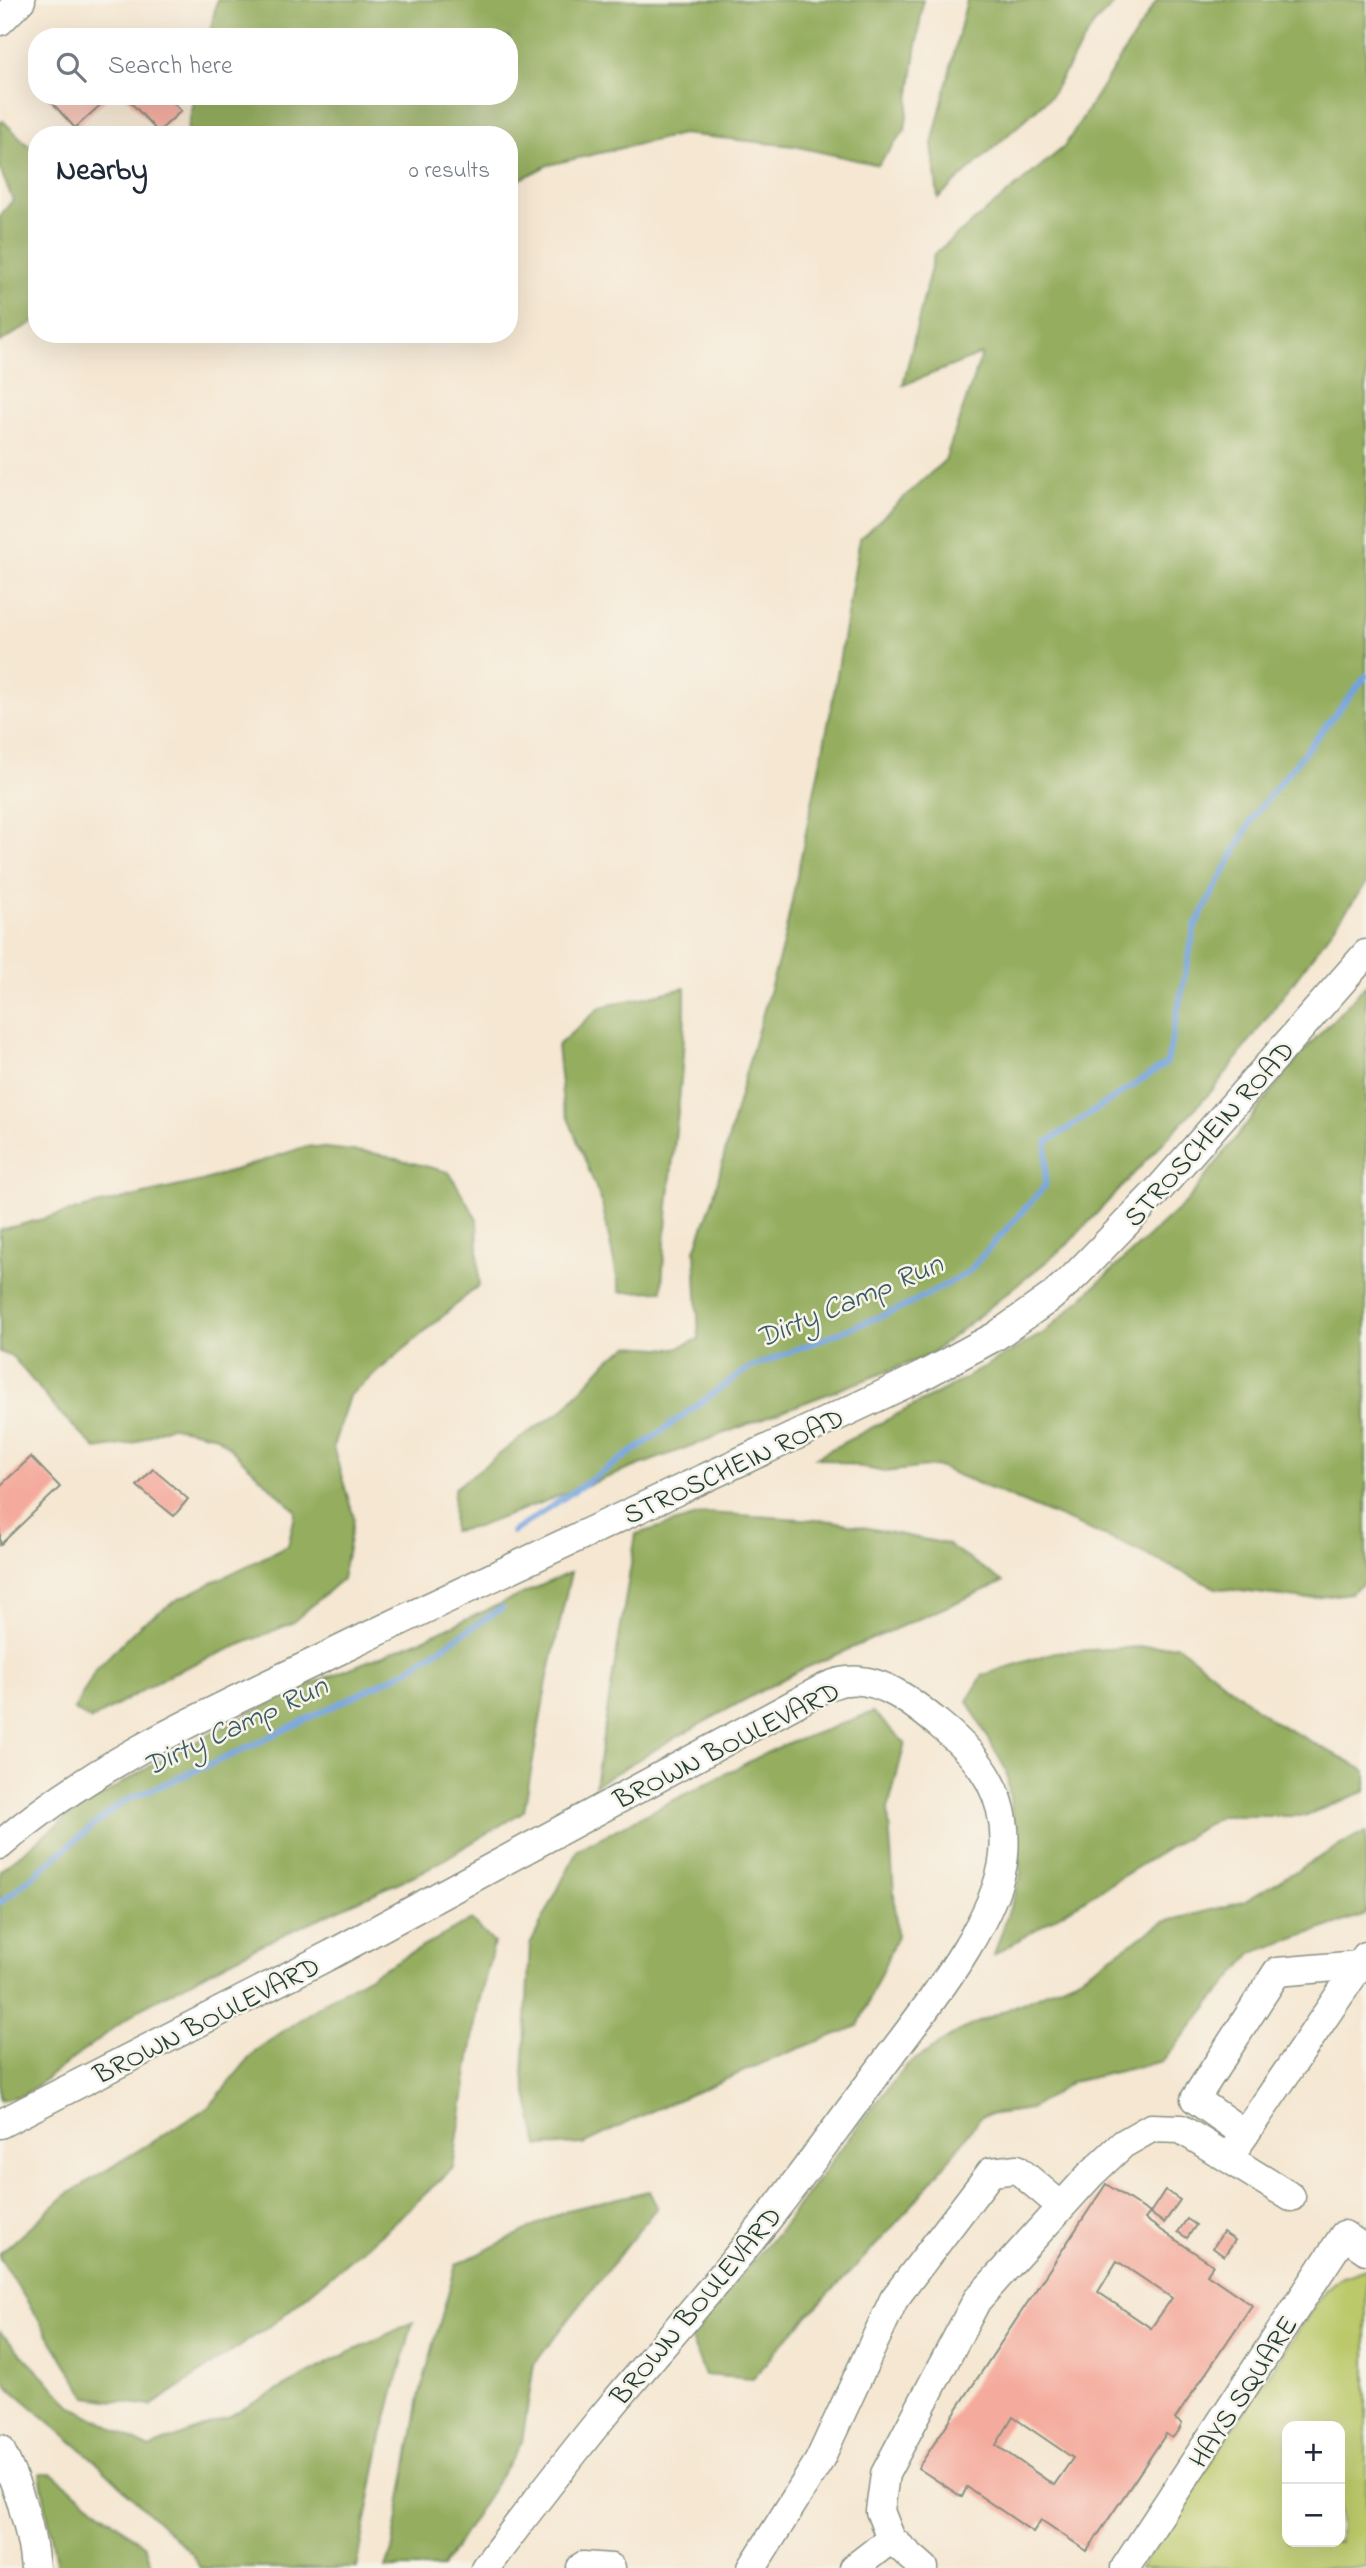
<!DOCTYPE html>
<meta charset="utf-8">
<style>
body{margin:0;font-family:"Indie Flower",sans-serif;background:#f6f6f7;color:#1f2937}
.controls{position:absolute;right:21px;bottom:21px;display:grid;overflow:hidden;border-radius:14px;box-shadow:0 7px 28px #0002}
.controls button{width:63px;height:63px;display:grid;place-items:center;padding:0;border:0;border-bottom:2px solid #e0e1e3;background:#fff;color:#1f2937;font:35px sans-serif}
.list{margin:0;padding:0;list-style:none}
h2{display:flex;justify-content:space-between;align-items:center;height:91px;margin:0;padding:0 28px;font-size:30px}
h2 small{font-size:23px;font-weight:400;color:#747a83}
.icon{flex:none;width:38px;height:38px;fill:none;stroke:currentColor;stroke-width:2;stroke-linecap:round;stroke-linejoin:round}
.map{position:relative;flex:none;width:1366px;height:2568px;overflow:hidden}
.search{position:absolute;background:#fff;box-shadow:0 7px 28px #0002;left:28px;top:28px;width:490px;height:77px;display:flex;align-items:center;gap:18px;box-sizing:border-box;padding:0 24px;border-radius:28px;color:#747a83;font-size:26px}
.panel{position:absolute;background:#fff;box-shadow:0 7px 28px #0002;left:28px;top:126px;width:490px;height:217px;border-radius:28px}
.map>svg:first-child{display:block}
.green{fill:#bbc96b;stroke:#6d8350;stroke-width:2;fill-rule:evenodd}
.forest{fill:#94ad5f;stroke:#5a754a;stroke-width:2}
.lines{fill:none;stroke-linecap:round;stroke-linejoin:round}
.stream{stroke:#73a3dd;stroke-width:6}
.building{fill:#f4ab9d;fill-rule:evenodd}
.minor-casing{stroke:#8a9283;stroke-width:31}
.minor{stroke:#fff;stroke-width:28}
.labels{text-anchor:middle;stroke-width:5;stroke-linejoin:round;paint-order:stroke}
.street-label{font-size:28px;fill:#1f3d34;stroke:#f7f3e8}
.water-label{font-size:30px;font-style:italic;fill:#385c67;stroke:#f7f3e8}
</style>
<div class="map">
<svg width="1366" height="2568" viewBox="0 0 1366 2568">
<rect width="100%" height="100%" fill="#f7f3e8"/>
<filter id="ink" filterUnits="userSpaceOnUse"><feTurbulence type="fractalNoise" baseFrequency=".0143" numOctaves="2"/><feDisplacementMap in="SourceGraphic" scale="14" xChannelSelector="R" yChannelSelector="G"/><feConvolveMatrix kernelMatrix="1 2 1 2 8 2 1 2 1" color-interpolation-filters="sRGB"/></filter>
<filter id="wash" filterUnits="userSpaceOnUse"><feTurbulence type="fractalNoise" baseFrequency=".00686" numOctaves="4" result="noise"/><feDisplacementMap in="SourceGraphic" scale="28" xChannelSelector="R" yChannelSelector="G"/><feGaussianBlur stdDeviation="1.57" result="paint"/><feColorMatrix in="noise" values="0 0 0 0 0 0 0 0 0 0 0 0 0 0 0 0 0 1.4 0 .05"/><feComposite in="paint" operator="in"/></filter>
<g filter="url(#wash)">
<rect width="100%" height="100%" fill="#f5e7d2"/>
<path class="green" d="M 1366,2269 L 1366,2568 L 1140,2568 L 1326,2289 L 1340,2278 ZM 1287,2426 L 1340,2426 L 1340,2542 L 1287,2542 Z"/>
<g class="forest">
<path d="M 217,0 L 923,0 L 905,130 L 878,165 L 794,146 L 682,134 L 548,165 L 509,185 L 509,135 L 182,135 L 187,132 L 195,96 L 509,96 L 509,37 L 209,37 Z"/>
<path d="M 967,0 L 1118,0 L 1094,24 L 1050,97 L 938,198 L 932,144 Z"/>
<path d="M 1157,0 L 1366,0 L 1366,884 L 1217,1085 L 1067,1245 L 930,1355 L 477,1527 L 453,1531 L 454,1489 L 526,1434 L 563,1410 L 607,1361 L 629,1346 L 674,1349 L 699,1339 L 695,1250 L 713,1199 L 745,1075 L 783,944 L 831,710 L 860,538 L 945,460 L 982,354 L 903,385 L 934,254 L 1064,147 Z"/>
<path d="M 3,121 L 37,154 L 37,320 L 0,342 L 0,216 L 13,200 L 0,169 L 0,122 Z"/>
<path d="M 1366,985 L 1366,1582 L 1350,1593 L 1306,1599 L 1216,1588 L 1124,1544 L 936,1466 L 884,1472 L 816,1457 L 951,1386 L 1045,1332 L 1187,1201 L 1299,1056 Z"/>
<path d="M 685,988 C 686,1089 665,1190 662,1291 L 620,1292 L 602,1203 L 563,1105 L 557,1046 L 601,1007 Z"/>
<path d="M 307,1146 L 373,1153 L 449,1172 L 477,1219 L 479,1285 L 349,1396 L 333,1447 L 354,1518 L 342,1579 L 292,1623 L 173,1673 L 91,1720 L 74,1710 L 96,1669 L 140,1625 L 178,1599 L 288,1546 L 296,1511 L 217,1436 L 170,1426 L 134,1443 L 96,1449 L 57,1410 L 13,1357 L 0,1352 L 0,1230 L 100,1204 L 202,1181 Z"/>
<path d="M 707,1513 L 833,1521 L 947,1544 L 1003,1582 L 794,1673 L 673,1739 L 595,1785 L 636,1534 Z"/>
<path d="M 571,1572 L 547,1681 L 524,1811 L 428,1869 L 260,1945 L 144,2006 L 24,2095 L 0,2100 L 0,1870 L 70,1815 L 152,1765 L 293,1691 L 423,1639 Z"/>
<path d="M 1177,1645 L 1271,1720 L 1366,1771 L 1366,1791 L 1304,1816 L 1221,1816 L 994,1955 L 1021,1875 L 1006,1770 L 967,1701 L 983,1675 L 1055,1652 Z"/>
<path d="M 873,1712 L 905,1743 L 888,1809 L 897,1936 L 858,2026 L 777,2057 L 645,2114 L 584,2144 L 538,2146 L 523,2075 L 530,1945 L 578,1849 L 774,1749 Z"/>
<path d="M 1366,1833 L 1366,1914 L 1252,1953 L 1163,2061 L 1072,2082 L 1030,2109 L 981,2116 C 949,2161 914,2205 876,2245 C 835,2289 790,2330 753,2379 L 705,2375 L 688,2332 L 777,2234 L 866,2115 L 907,2065 L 961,2030 L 1076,1979 L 1164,1922 L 1243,1902 L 1356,1836 Z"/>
<path d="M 471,1920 L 494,1943 L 478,2006 L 453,2168 L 393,2224 L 274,2323 L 151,2406 L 87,2397 L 0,2258 L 0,2254 L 66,2195 L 210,2106 L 255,2051 L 332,1997 Z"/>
<path d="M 649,2191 L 657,2207 L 534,2364 L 522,2442 L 442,2568 L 386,2568 L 392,2551 L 419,2397 L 456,2265 L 567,2210 Z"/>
<path d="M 413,2322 L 382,2436 L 357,2568 L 200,2568 L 192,2554 L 94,2460 L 12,2390 L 0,2376 L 0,2332 L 72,2406 L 149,2448 L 228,2417 L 334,2360 Z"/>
<path d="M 40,2474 L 53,2474 L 145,2546 L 154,2568 L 57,2568 Z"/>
</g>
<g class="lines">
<g class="stream">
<path d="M 513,1532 L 644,1444 L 747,1369 L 904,1307 L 967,1273 L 1045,1186 L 1047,1142 L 1167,1063 L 1195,926 L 1255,814 L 1366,676"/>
<path d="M 0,1903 L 122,1802 L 232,1755 L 404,1672 L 502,1608"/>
</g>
</g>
<g id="blocks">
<g class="building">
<path d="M 46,96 L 110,96 L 75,128 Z"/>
<path d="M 125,96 L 167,96 L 181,111 L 158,132 Z"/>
<path d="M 31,1457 L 60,1487 L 0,1545 L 0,1486 Z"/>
<path d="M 153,1469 L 188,1499 L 174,1516 L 137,1486 Z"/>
<path d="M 1106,2184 L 1150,2213 L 1145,2219 L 1213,2265 L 1207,2274 L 1252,2305 L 1175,2419 L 1182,2424 L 1178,2432 L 1172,2438 L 1166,2434 L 1087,2551 L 1041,2520 L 1033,2532 L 967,2487 L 962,2497 L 918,2468 ZM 1117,2261 L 1172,2298 L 1151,2328 L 1098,2292 ZM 1013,2417 L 1073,2458 L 1054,2485 L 996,2445 Z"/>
<path d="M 1165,2190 L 1180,2200 L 1164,2223 L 1150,2213 Z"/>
<path d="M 1187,2219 L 1196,2225 L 1187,2238 L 1178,2232 Z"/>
<path d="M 1223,2232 L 1235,2240 L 1224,2256 L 1213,2248 Z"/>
</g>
</g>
</g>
<g filter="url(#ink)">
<use href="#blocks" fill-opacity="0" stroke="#8a9283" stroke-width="2"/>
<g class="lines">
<defs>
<g id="minor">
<path d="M 0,21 L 21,0"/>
<path d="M 0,1845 C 101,1757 229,1704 348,1646 C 538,1554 731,1467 922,1376 L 996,1336 L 1051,1297 L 1076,1275 L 1161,1187 L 1366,954"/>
<path d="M 0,2124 L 332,1954 L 824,1688 C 831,1685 839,1681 847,1681 C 881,1677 915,1704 940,1725 C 983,1760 1009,1797 1004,1855 C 998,1923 916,2020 875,2076 C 842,2120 810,2164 777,2207 C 722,2279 661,2346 604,2415 C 563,2465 524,2517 485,2568"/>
<path d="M 1245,2134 L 1195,2099 L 1277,1972 L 1359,1965"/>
<path d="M 1236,2147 L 1366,1956"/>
<path d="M 0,2449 C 19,2488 31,2525 35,2568"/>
<path d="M 581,2568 L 583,2566 L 611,2568"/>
<path d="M 752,2568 L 819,2461 L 894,2299 L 991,2172 L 1017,2169 L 1061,2206"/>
<path d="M 854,2568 L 891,2539"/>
<path d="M 924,2568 L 891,2539 L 880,2511 L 885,2474 L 977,2300 L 1090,2175 L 1123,2144 L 1151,2128 L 1181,2129 L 1291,2197"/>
<path d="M 1125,2568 L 1344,2235 L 1366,2250"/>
</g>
</defs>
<use href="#minor" class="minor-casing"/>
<use href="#minor" class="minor"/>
</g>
</g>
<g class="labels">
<g class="street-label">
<text transform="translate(1208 1133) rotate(-48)" y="10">STROSCHEIN ROAD</text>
<text transform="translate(733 1465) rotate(-25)" y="10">STROSCHEIN ROAD</text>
<text transform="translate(726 1744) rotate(-27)" y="10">BROWN BOULEVARD</text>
<text transform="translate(206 2019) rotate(-27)" y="10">BROWN BOULEVARD</text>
<text transform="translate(695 2305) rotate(-50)" y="10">BROWN BOULEVARD</text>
<text transform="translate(1242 2391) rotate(-57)" y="10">HAYS SQUARE</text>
</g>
<g class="water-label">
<text transform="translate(849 1300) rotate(-23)" y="10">Dirty Camp Run</text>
<text transform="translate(235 1725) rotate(-25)" y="10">Dirty Camp Run</text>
</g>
</g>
</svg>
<div class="controls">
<button>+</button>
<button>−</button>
</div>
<div class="search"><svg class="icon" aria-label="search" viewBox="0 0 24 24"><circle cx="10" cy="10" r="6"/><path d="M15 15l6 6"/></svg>Search here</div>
<section class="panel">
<h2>Nearby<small>0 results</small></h2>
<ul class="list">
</ul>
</section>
</div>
